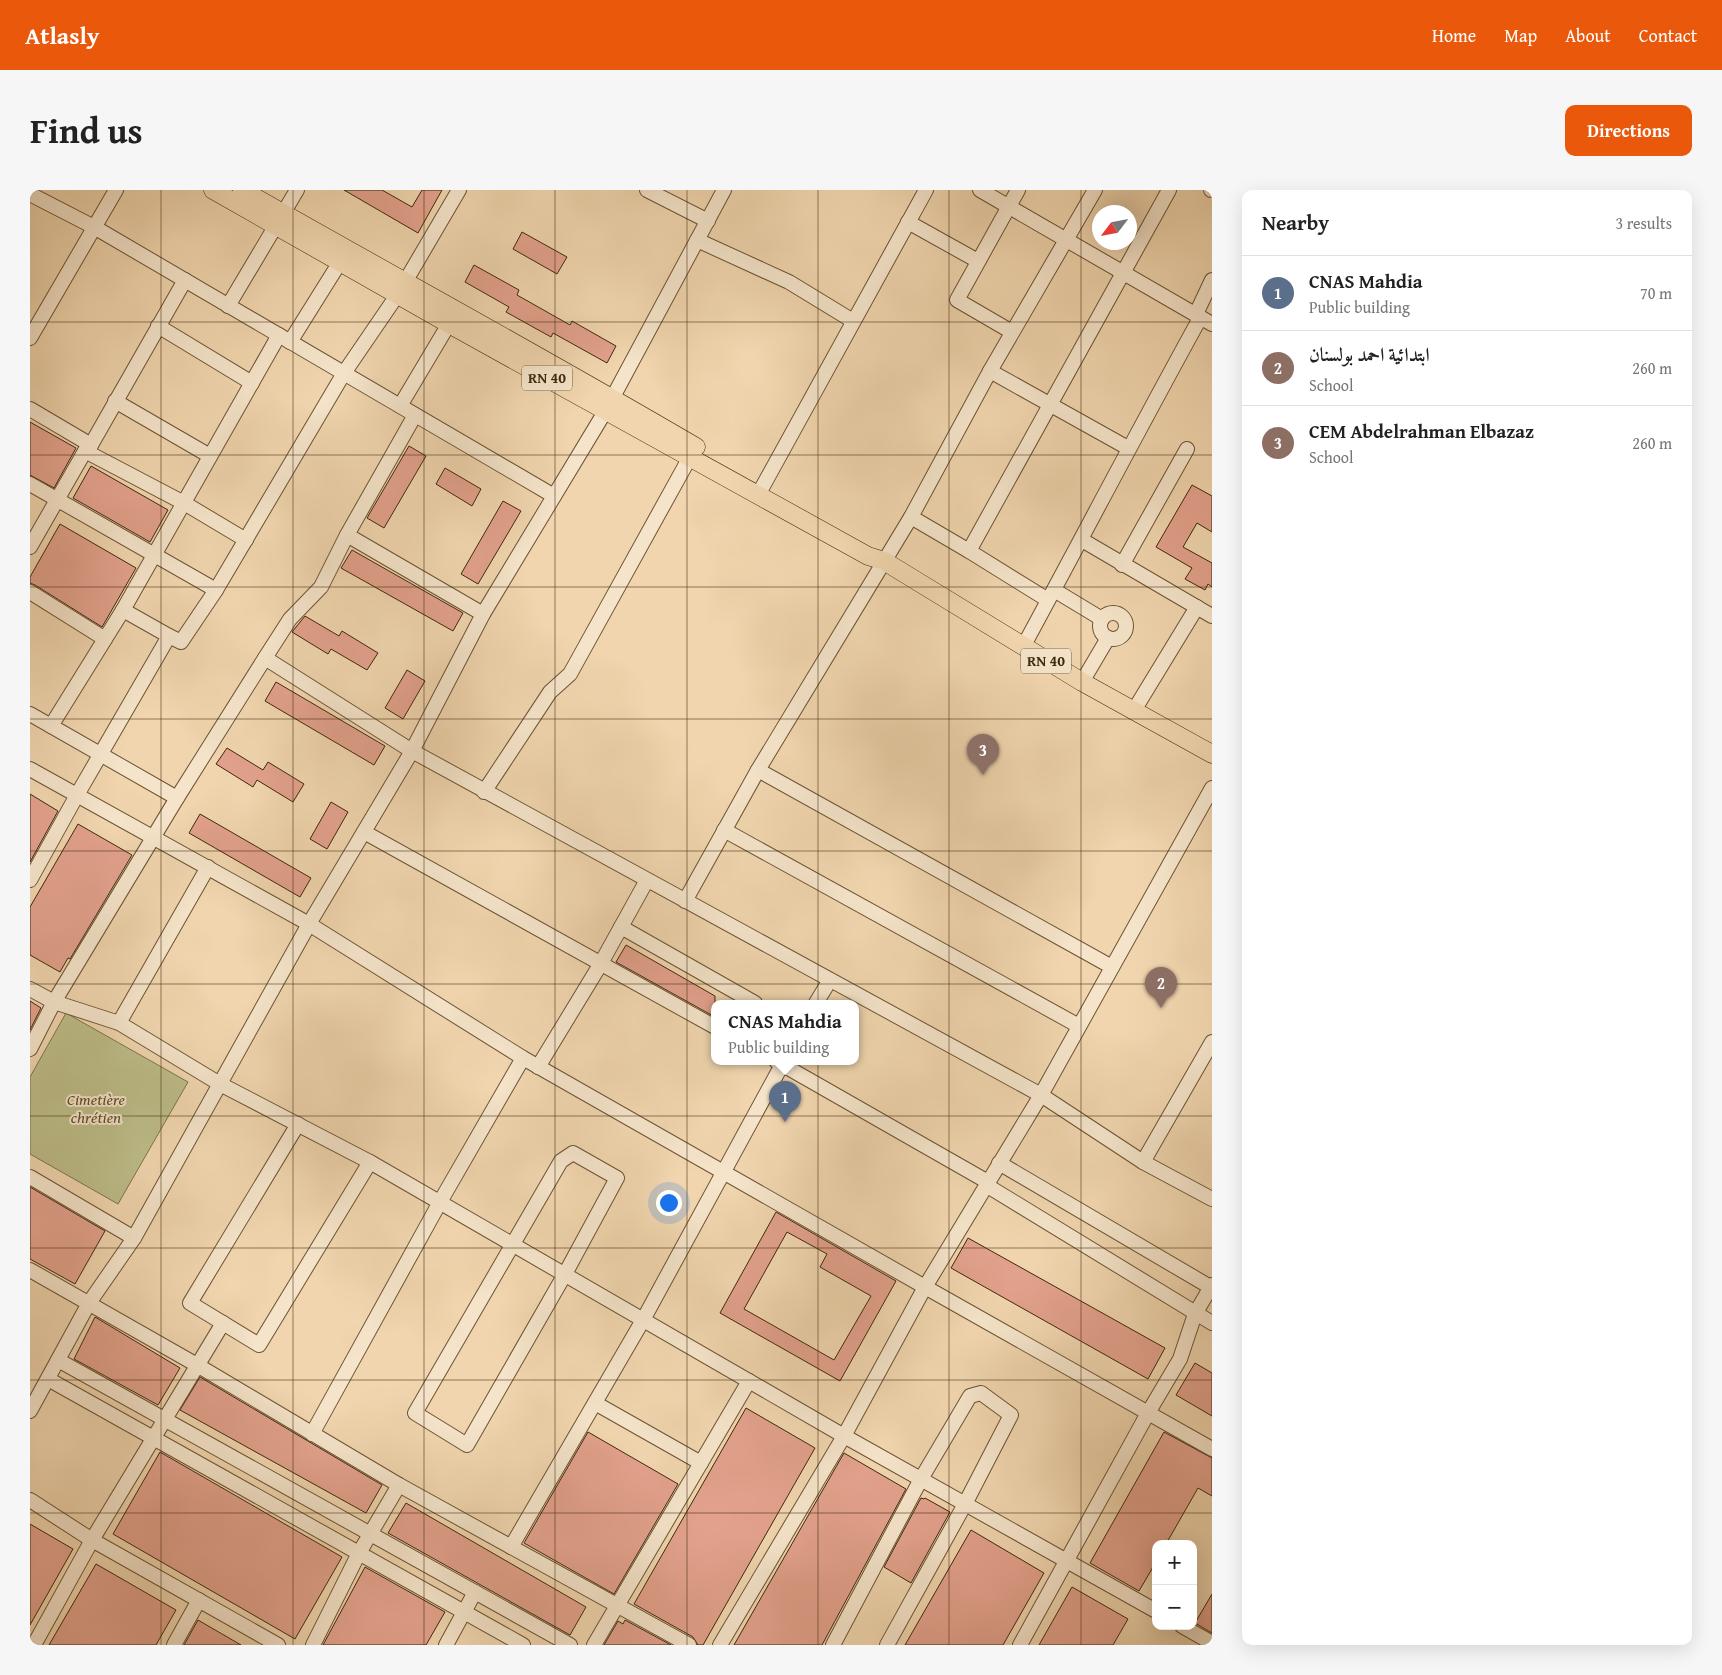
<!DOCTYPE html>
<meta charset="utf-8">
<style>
body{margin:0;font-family:"Gentium Book Plus",Amiri,serif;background:#f6f6f6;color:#222}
.controls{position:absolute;right:15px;bottom:15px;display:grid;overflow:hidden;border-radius:10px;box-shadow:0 5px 20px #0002}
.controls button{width:45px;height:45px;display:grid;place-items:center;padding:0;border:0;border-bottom:1px solid #e0e0e0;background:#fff;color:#222;font:25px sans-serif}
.compass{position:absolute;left:1062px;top:15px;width:45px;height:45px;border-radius:50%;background:#fff;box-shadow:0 5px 20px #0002;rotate:238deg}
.you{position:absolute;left:638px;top:1012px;width:18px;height:18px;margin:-12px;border:4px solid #fff;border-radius:50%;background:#1a73e8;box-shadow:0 0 0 8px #1a73e833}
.badge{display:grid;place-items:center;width:32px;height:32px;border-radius:50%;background:#ea580c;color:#fff;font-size:16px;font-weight:700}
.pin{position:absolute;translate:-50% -41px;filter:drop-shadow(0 1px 2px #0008)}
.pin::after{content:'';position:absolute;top:26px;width:18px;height:15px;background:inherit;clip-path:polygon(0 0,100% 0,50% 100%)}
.popup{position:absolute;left:681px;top:810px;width:148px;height:65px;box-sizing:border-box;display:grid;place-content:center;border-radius:10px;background:#fff;filter:drop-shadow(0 1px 4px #0005);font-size:16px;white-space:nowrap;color:#767676}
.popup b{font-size:19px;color:#222}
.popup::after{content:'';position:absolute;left:50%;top:100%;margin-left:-10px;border:10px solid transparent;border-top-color:#fff}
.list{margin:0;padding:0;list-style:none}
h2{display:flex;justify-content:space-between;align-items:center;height:65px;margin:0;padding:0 20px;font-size:21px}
h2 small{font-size:16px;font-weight:400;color:#767676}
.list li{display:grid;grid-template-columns:32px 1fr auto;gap:15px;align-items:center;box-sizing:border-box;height:75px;padding:0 20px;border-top:1px solid #e0e0e0}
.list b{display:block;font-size:19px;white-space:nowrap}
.list p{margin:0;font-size:16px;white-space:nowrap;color:#767676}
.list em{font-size:16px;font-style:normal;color:#767676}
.map{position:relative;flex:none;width:1182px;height:1455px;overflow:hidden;border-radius:10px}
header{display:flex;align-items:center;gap:30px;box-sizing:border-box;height:70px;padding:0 25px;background:#ea580c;color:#fff}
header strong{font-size:24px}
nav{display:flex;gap:28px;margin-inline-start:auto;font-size:18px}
.intro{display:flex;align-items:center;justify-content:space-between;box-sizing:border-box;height:120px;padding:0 30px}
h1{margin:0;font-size:35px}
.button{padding:12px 22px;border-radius:10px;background:#ea580c;color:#fff;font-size:18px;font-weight:700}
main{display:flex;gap:30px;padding:0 30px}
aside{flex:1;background:#fff;border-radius:10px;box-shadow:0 5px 20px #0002}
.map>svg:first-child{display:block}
.green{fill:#bcbc88;stroke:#7e724a}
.building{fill:#e2a18c;stroke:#3f280c;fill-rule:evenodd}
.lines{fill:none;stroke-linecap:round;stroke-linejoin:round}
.minor-casing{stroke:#6b5334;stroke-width:16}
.major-casing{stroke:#3f280c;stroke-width:19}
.minor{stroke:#f5e4ca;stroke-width:14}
.major{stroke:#f0d5ae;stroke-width:18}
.grid{fill:none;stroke:#3f280c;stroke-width:1;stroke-opacity:0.55}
.labels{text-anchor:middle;stroke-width:4;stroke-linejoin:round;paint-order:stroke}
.shield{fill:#f5e4ca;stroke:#766045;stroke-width:1}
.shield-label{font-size:15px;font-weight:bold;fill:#3f280c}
.park-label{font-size:16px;font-style:italic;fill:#5e4d2b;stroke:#f5e4ca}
</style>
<header>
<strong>Atlasly</strong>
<nav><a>Home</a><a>Map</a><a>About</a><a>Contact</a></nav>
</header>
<div class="intro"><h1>Find us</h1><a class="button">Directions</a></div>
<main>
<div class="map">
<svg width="1182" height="1455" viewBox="0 0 1182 1455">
<rect width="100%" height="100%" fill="#f0d5ae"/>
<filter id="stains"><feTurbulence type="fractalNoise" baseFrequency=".004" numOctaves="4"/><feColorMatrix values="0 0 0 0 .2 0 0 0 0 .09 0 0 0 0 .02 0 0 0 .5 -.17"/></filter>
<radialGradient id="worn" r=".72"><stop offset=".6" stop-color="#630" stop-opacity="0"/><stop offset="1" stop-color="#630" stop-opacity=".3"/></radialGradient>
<path class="green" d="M 36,823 L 158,892 L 88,1014 L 0,964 L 0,887 Z"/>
<g class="building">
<path d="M 314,0 L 352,0 L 382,17 L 392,0 L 412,0 L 388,43 Z"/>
<path d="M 492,42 L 537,67 L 527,84 L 483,59 Z"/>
<path d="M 444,75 L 489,100 L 487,105 L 540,135 L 542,131 L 586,156 L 577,173 L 523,143 L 521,147 L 476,122 L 479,117 L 435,92 Z"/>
<path d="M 0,232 L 46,258 L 24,298 L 0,285 Z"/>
<path d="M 379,256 L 396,266 L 354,338 L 337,328 Z"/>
<path d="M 61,276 L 138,320 L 120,352 L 43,308 Z"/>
<path d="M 415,278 L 451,299 L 442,316 L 406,294 Z"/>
<path d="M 1162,295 L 1182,306 L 1182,342 L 1167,333 L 1153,357 L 1182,373 L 1182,397 L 1178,394 L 1175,400 L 1155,389 L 1162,378 L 1126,357 Z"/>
<path d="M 473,311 L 491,321 L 448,394 L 431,384 Z"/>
<path d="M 30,334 L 106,378 L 72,437 L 5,395 L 0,393 L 0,387 Z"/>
<path d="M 322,360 L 433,423 L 423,441 L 311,378 Z"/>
<path d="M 275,426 L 309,446 L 312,441 L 348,463 L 337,480 L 301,459 L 298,464 L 262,442 Z"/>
<path d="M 377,480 L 395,491 L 373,529 L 355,518 Z"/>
<path d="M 246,492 L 355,556 L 344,575 L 235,511 Z"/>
<path d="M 197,558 L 233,580 L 238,572 L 274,594 L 263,612 L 227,590 L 223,597 L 186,574 Z"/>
<path d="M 0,604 L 28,621 L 0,672 Z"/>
<path d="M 301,612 L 318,622 L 297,659 L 280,649 Z"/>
<path d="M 170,624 L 281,688 L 270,707 L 159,643 Z"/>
<path d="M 48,634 L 102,665 L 40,769 L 38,768 L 30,782 L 0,765 L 0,717 Z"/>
<path d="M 596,755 L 685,806 L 685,827 L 586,772 Z"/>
<path d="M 0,811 L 11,818 L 0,840 Z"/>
<path d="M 0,997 L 75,1041 L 45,1094 L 0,1069 Z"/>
<path d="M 746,1022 L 866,1091 L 810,1191 L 690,1123 ZM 757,1042 L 797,1064 L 790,1077 L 841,1106 L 804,1170 L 714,1119 Z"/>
<path d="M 938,1048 L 1135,1158 L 1118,1189 L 921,1078 Z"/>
<path d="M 65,1127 L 150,1178 L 128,1215 L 44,1169 Z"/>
<path d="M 1165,1173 L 1182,1183 L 1182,1226 L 1146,1205 Z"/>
<path d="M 170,1187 L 352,1295 L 336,1323 L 150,1220 Z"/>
<path d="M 716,1218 L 785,1258 L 673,1455 L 668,1455 L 663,1447 L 604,1414 Z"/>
<path d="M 558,1242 L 648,1294 L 584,1404 L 494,1353 Z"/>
<path d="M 1134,1242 L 1182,1268 L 1182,1306 L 1168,1298 L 1136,1354 L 1126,1354 L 1126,1372 L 1109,1401 L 1060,1373 Z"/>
<path d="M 130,1262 L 312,1367 L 265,1449 L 83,1344 Z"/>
<path d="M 814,1263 L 876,1299 L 792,1455 L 704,1455 Z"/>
<path d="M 891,1308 L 894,1309 L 895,1308 L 920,1322 L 881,1393 L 854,1377 Z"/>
<path d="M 376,1313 L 556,1417 L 540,1445 L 358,1343 Z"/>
<path d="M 0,1334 L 43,1359 L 0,1435 Z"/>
<path d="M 941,1340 L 1014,1383 L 973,1455 L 875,1455 Z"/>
<path d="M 66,1374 L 146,1420 L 126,1455 L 19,1455 Z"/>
<path d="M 335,1377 L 415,1422 L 396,1455 L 293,1455 Z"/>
<path d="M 1042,1397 L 1098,1429 L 1083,1455 L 1009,1455 Z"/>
<path d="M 1182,1404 L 1182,1443 L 1165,1433 Z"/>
<path d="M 168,1430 L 211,1455 L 154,1455 Z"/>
<path d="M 595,1430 L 641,1455 L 574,1455 L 588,1431 L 593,1434 Z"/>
</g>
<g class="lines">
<defs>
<g id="minor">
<path d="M 617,0 L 678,31"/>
<path d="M 950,0 L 1182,134"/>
<path d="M 1181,0 L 1182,0"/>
<path d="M 0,4 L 64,37 L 524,306"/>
<path d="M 878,32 L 948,71"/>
<path d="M 667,50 L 759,92 L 823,131"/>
<path d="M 198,116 L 267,0"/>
<path d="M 128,136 L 222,193"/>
<path d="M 982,142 L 927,110 L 988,0"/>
<path d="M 0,148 L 86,0"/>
<path d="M 260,152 L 310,72"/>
<path d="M 960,181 L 1098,258"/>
<path d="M 85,211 L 180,266"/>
<path d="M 370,216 L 423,127"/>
<path d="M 0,219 L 61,255"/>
<path d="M 55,261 L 154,313 L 216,350"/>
<path d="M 0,294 L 186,400"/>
<path d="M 728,305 L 896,0"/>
<path d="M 881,327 L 939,361 L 1018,410"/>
<path d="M 317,345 L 453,424"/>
<path d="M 1052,350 L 1182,426"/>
<path d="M 0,357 L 55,261 L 61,255 L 155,90"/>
<path d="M 939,361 L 1139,0"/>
<path d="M 1092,375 L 1157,259"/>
<path d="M 1024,400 L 1072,429"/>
<path d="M 0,402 L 75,449"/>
<circle cx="1083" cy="436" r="13"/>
<path d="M 139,446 L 151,452 L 186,400 L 314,183 L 368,104 L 429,0"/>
<path d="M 993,457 C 1052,348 1109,239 1169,130 L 1166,124 L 1182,90"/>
<path d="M 235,468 L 382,561 L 1011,905 L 1113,972 L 1182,1009"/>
<path d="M 1052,492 L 1078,448"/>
<path d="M 1103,522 L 1167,417"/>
<path d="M 0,524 L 147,608"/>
<path d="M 21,536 L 93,420 L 249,145"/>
<path d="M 0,579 L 279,734 L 493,868 L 895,1097 L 1182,1259"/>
<path d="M 728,580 L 1082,777"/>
<path d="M 454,602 L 520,502 L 540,484 L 660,267"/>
<path d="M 694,640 L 1049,836"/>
<path d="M 334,642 L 685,837"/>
<path d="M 0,690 L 47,605 L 139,446 L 93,420"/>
<path d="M 655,711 L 728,580 L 881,327 L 960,181 L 1065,0"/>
<path d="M 591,737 L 725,813"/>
<path d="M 0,799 L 24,812 L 89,833 L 190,894 L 340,972 L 814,1246 L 1126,1421"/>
<path d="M 786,813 L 800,790"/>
<path d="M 89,833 L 178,677"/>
<path d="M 0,859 L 24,812 L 147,608 L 235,468 L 260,429 L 291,397 L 317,345 L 385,225"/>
<path d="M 746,871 L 958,992"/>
<path d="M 508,877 L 570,775 L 617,690"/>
<path d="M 268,934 L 160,1113 L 229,1155 L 340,972"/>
<path d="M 543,963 L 587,988 L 535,1084 L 437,1255 L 385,1223 L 531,971 Z"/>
<path d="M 1113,972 L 1182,852"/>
<path d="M 969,973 L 1182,1098"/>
<path d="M 0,987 L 104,1048"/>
<path d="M 956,995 L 1182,1133"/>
<path d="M 0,1080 L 167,1175 L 369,1295 L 659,1455"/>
<path d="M 28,1170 L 540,1455"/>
<path d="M 18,1189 L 493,1455"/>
<path d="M 565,1213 L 671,1273"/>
<path d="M 0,1221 L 59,1113 L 104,1048 L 279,734 L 382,561 L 453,424 L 576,220 L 694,0"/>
<path d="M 282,1244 L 410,1012 L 493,868"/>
<path d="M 0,1310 L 62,1350 L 248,1455"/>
<path d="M 481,1357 L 613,1130 L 754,871"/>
<path d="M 1152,1436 L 1182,1453"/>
<path d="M 4,1455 L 62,1350 L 193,1133"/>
<path d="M 144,1455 L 169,1410"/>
<path d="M 283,1455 L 329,1363 L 369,1295"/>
<path d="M 416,1455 L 445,1402"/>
<path d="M 564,1455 L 719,1191"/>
<path d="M 690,1455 L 814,1246 L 895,1097 L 1011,905 L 1182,598"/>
<path d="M 803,1455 L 891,1289 L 940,1206 L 951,1203 L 981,1225 L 935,1314 L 857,1455"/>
<path d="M 990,1455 L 1118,1223 L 1150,1169 L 1165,1124 L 1182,1095"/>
</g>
<g id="major">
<path d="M 183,0 L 419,134 L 838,366 L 854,371 L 1052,492 L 1182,564"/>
<path d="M 212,0 C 363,86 516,169 666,257"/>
</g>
</defs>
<use href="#minor" class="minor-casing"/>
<use href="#major" class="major-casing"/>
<use href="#minor" class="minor"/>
<use href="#major" class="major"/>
</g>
<path class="grid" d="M 131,0 L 131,1455M 263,0 L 263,1455M 394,0 L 394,1455M 525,0 L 525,1455M 657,0 L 657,1455M 788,0 L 788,1455M 919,0 L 919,1455M 1051,0 L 1051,1455M 0,132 L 1182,132M 0,265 L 1182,265M 0,397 L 1182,397M 0,529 L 1182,529M 0,661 L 1182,661M 0,794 L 1182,794M 0,926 L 1182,926M 0,1058 L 1182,1058M 0,1190 L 1182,1190M 0,1323 L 1182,1323"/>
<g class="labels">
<g class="shield">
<rect x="492" y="175.5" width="50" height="25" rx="4"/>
<rect x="991" y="458.5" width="50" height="25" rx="4"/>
</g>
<g class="shield-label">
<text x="517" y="193">RN 40</text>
<text x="1016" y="476">RN 40</text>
</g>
<g class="park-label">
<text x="66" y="915">Cimetière<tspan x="66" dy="18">chrétien</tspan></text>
</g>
</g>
<rect width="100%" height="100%" filter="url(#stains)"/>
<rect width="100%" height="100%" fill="url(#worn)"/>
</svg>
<div class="controls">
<button>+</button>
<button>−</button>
</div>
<svg class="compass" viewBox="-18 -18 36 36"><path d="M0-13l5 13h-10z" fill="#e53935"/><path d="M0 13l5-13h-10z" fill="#767676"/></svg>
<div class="you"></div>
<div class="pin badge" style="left:755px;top:932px;background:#5c6f8a">1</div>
<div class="popup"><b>CNAS Mahdia</b>Public building</div>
<div class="pin badge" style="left:1131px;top:818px;background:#8d6e63">2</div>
<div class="pin badge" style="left:953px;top:585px;background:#8d6e63">3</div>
</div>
<aside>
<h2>Nearby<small>3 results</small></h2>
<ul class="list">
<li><span class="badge" style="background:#5c6f8a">1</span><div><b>CNAS Mahdia</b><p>Public building</p></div><em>70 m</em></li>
<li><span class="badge" style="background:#8d6e63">2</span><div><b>ابتدائية احمد بولسنان</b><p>School</p></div><em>260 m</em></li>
<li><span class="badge" style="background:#8d6e63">3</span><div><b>CEM Abdelrahman Elbazaz</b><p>School</p></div><em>260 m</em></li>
</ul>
</aside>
</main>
